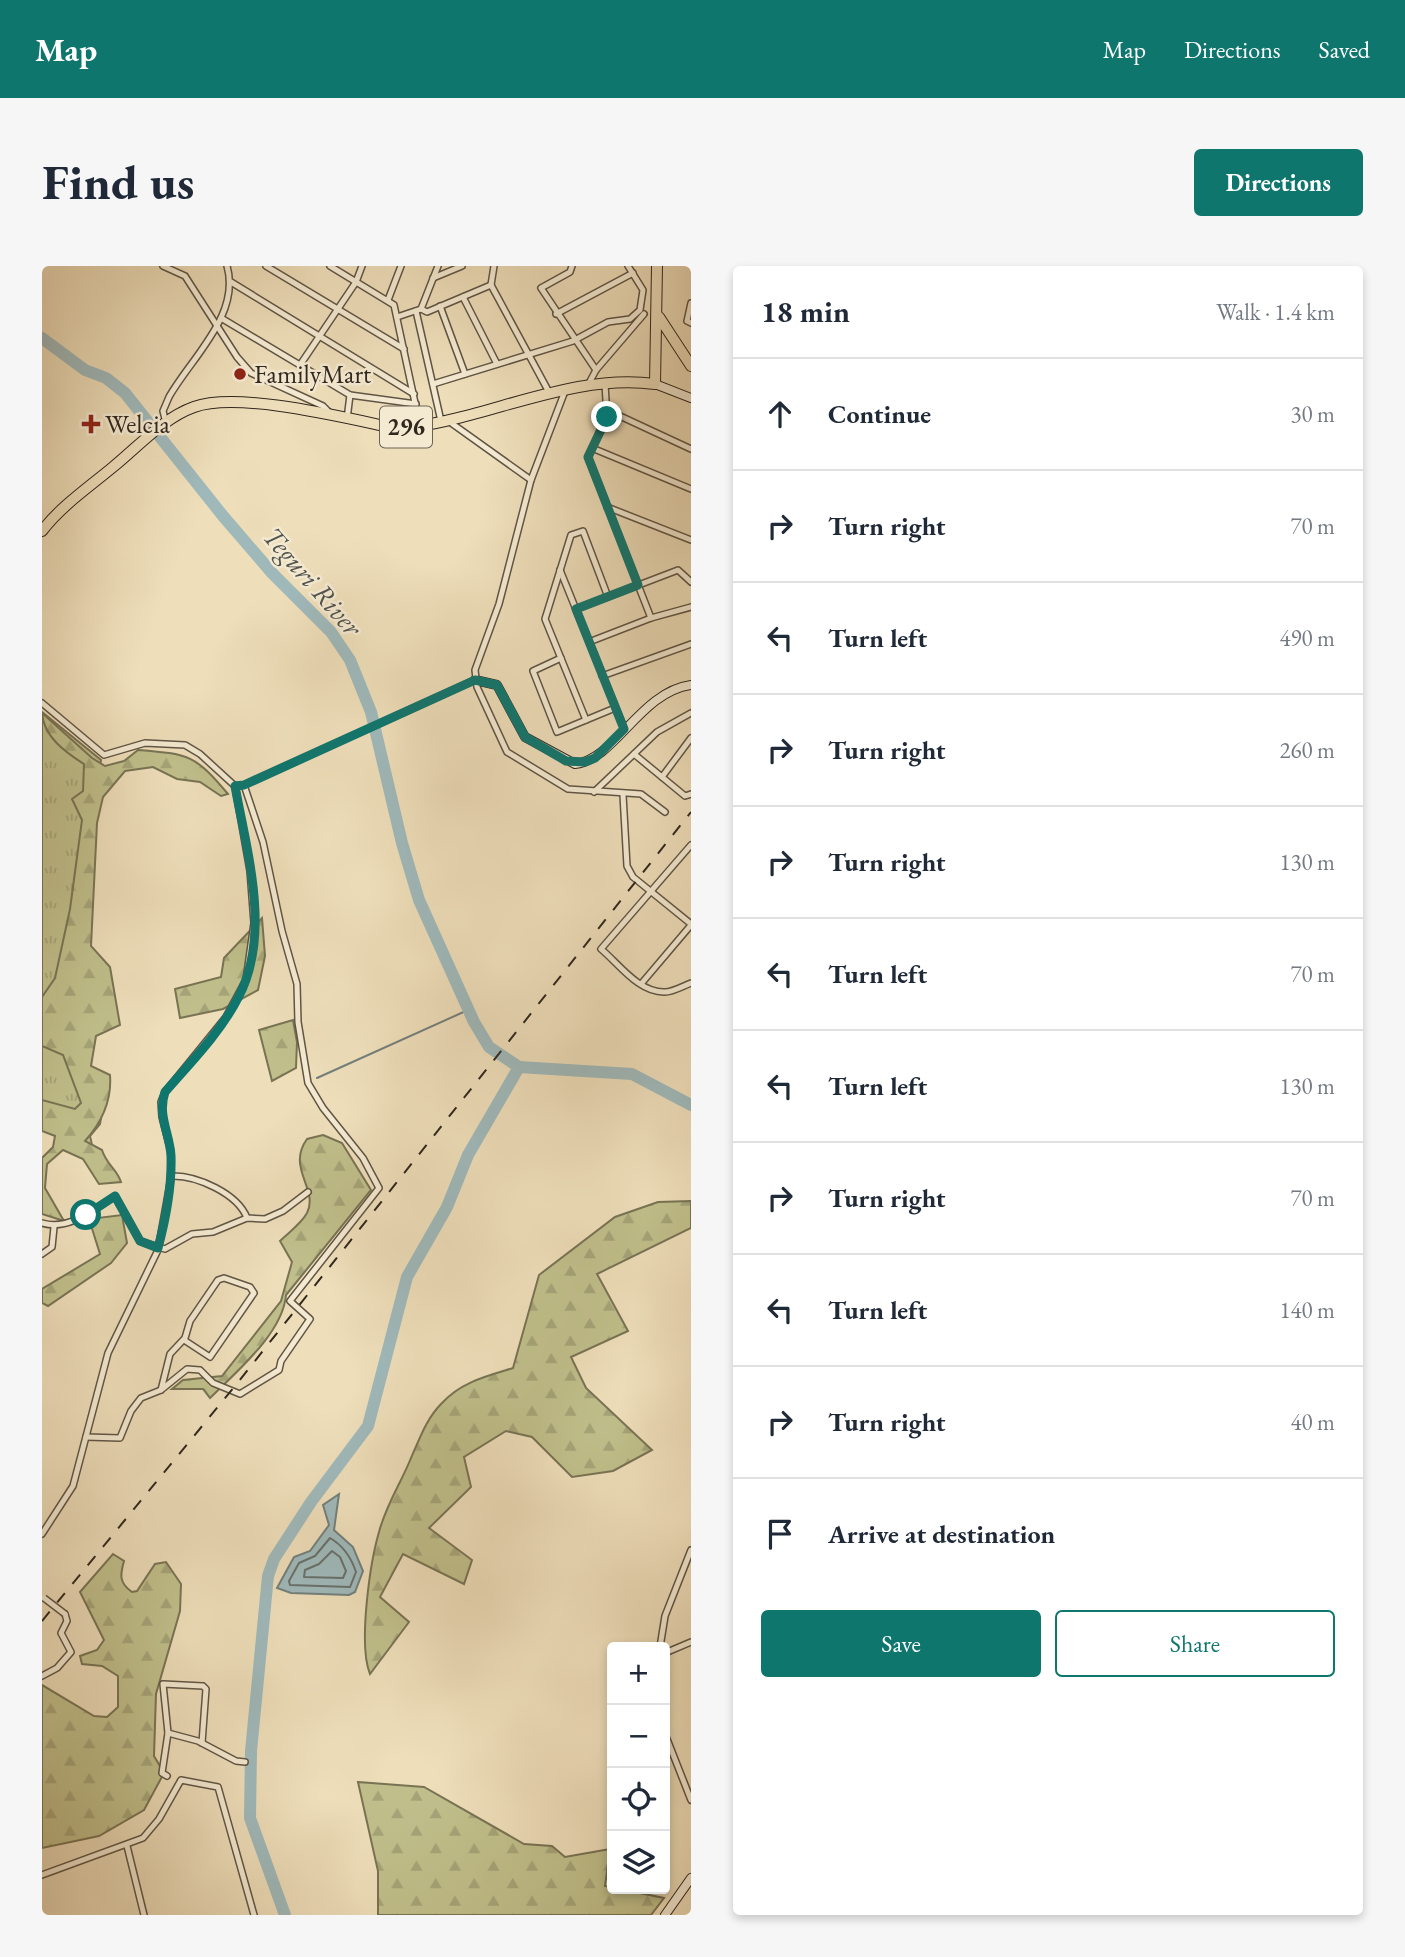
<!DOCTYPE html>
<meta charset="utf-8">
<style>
body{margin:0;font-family:"EB Garamond",serif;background:#f6f6f7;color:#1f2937}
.controls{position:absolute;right:21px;bottom:21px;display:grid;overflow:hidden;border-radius:7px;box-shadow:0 4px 10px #0003}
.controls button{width:63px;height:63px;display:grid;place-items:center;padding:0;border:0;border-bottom:2px solid #e0e1e3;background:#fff;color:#1f2937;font:35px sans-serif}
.stop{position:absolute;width:21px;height:21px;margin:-16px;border:5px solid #0f766e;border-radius:50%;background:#fff}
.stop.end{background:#0f766e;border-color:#fff;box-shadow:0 2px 7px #0008}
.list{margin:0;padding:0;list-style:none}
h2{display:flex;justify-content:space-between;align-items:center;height:91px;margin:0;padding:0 28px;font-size:30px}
h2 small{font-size:23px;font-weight:400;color:#747a83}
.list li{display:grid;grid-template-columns:46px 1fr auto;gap:21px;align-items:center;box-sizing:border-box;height:112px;padding:0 28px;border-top:2px solid #e0e1e3}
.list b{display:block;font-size:26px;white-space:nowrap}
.list em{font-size:23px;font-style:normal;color:#747a83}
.actions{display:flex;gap:14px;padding:21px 28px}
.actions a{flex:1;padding:16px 0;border:2px solid #0f766e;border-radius:7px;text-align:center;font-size:24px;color:#0f766e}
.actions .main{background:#0f766e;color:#fff}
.icon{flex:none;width:38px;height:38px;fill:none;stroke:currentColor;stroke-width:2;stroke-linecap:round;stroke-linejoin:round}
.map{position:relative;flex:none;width:649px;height:1649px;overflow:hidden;border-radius:7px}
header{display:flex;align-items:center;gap:42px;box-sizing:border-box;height:98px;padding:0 35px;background:#0f766e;color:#fff}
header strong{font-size:33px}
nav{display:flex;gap:38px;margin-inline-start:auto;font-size:24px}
.intro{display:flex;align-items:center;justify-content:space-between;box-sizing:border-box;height:168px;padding:0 42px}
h1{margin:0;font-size:49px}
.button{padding:18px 32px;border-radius:7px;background:#0f766e;color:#fff;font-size:24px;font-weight:700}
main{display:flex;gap:42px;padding:0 42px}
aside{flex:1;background:#fff;border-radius:7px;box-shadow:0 4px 10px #0003}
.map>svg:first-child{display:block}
.grass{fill:url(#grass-tufts);stroke:#787354;stroke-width:2}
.forest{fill:url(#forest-firs);stroke:#787354;stroke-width:2}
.water{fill:#9fb9bb;stroke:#737f7c;stroke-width:2}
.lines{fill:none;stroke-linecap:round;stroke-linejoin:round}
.shore{stroke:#68706c;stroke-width:2}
.stream{stroke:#737f7c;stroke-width:2}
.river{stroke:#9fb9bb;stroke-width:12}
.street-casing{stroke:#605545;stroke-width:8}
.secondary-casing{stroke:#30271e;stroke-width:10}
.highway-casing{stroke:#30271e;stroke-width:12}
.street{stroke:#f4ead2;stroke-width:5}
.secondary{stroke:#f4ead2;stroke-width:8}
.highway{stroke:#eedeba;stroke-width:10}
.rail{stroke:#30271e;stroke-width:2;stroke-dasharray:12 12;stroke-linecap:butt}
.street-bridge-casing{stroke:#605545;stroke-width:8;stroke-linecap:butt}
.street-bridge{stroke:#f4ead2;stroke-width:5}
.route{stroke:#0f766e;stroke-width:9}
.poi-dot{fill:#8f2418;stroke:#f4ead2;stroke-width:2.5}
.labels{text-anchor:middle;stroke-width:5;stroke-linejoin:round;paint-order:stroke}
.shield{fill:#f4ead2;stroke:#6b6254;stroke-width:2}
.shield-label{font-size:24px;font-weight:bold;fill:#30271e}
.poi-label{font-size:26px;fill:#30271e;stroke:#f4ead2;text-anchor:start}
.water-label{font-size:28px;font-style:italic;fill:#51534d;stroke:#f4ead2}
</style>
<header>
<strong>Map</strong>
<nav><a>Map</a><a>Directions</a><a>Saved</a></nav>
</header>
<div class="intro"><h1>Find us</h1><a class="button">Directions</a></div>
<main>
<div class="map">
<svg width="649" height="1649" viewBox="0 0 649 1649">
<defs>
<pattern id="grass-tufts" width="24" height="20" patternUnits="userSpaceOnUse" patternTransform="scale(1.75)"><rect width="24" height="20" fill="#c0bf8b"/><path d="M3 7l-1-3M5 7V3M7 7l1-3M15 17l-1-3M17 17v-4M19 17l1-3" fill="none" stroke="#a5a478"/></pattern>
<pattern id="forest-firs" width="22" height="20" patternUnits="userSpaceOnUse" patternTransform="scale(1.75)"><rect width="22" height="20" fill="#c0bf8b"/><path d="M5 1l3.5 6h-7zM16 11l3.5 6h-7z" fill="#a5a478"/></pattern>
</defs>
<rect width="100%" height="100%" fill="#eedeba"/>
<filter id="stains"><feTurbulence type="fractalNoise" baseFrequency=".00286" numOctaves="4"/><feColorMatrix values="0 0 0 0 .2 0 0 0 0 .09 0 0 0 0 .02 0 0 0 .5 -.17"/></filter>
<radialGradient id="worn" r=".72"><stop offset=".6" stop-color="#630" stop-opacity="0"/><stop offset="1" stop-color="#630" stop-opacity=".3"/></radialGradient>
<path class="grass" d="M 0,446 L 59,494 L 29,688 L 35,786 L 63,829 L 58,858 L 48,870 L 50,879 L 0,857 Z"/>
<g class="forest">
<path d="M 0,447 L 50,492 L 63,500 L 82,495 L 96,484 C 148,488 153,489 186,528 L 179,530 L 158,516 L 135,513 L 111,501 L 83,505 L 61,531 L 55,557 L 49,680 L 68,701 L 78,759 L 54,770 L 49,800 L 68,809 C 70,835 60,856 43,875 L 60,884 C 64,898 75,903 79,916 L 57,918 L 41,893 L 21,884 L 5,898 L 3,922 L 22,955 L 0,948 L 0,892 L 11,881 L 13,870 L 0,865 L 0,834 L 33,843 L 39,837 L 21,789 L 0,780 L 0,731 L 13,712 L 28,643 L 40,554 L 30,533 L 41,525 L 42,498 C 23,486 2,471 0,447 Z"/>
<path d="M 220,652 L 223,690 L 216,724 L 181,743 L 138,752 L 133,723 L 179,711 L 182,692 Z"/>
<path d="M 251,754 L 255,776 L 254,802 L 230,815 L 217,764 Z"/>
<path d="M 281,869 L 300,877 L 329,924 L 244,1029 C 241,1067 194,1106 168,1132 L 161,1123 L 130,1123 L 141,1114 L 180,1110 L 239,1035 L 250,996 L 238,975 C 246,967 259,958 265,947 C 277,923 244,902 265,873 Z"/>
<path d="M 649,935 L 649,962 L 555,1008 L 586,1065 L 529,1091 L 544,1122 L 610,1184 L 571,1205 L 530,1211 L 490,1171 L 464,1165 L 422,1191 L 429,1221 L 387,1262 L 430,1294 L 422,1318 L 361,1288 L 338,1331 L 367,1356 L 328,1408 C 316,1379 328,1297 337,1266 C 344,1239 359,1217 369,1192 C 378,1172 384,1153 400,1137 C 419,1116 445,1110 471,1102 L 497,1009 L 573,951 L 616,936 Z"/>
<path d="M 80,949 L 85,977 L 69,997 L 6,1040 L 0,1037 L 0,1023 L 58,988 L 47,953 Z"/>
<path d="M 71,1288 L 82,1295 C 78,1309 77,1317 90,1326 L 95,1325 L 113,1298 L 124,1296 L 139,1318 L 138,1345 L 114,1428 L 112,1490 L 122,1507 L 102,1544 L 57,1570 L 0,1582 L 0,1419 L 52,1450 L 65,1451 L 76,1441 L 76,1410 L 60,1400 L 40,1398 L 38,1390 L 55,1384 L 62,1374 L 38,1326 Z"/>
<path d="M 316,1516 L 382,1521 L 482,1578 L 510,1580 L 523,1591 L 568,1583 L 563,1620 L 622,1632 L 609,1649 L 336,1649 L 336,1605 Z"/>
</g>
<path class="water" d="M 297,1228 L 292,1264 L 311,1281 L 321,1305 L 313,1326 L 307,1329 L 249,1327 L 235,1322 L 252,1291 L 268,1285 L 287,1259 L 281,1239 Z"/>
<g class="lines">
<g class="shore">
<path d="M 288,1272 C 302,1280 309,1291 314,1306 L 308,1321 L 248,1319 L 247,1315 L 257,1297 L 273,1290 Z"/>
<path d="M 290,1285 L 298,1291 L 304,1305 L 301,1312 L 262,1311 L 263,1304 L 277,1298 Z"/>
</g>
<path class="stream" d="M 275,812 L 426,744"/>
<g class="river">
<path d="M 0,72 L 43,104 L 64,112 L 83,127 L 181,250 L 230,307 L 289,366 L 308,394 L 329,446 L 360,577 L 377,634 L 432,756 L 447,781 L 477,801"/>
<path d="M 477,801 L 590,808 L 649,839"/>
<path d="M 243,1649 L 208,1552 L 209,1485 L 226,1310 L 232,1293 L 269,1236 L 326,1160 L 365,1011 L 405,941 L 426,889 L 477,801"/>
</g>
<defs>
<g id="street">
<path d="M 121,0 L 143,10 L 195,91 L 209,107 L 281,140 L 289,148"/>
<path d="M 224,0 L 362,83"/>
<path d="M 288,0 L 352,39 L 378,160"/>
<path d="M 530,0 L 528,6 L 499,22 L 554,104"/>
<path d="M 391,12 L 420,0"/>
<path d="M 189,16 L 372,128"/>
<path d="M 449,19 L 452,0"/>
<path d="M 421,31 L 455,98"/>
<path d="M 346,34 L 359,0"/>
<path d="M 649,37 L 645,55 L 649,57"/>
<path d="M 398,40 L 423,108"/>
<path d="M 379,43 L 385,46 L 449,19 L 508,128"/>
<path d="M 374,45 L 399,155"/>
<path d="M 514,48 L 591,7"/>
<path d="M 355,51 L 379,43 L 396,0"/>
<path d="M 179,52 L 308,129 L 374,138"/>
<path d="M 258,99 L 314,16 L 320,0"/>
<path d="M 391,118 L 531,75 L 566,56 L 588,53 L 598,44 L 601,24 L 586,0"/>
<path d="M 563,118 L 565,151 L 546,191 L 609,352"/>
<path d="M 545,121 L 554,104 L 602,48"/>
<path d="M 523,125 L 489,214 L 457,338 L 433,404 L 435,421 L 465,486 L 526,523 L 599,528 L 623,546"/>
<path d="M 565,144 L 649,183"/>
<path d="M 305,153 L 308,129"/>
<path d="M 405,154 L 489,214"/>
<path d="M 124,157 L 121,145 L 127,131 C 149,92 199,49 185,0"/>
<path d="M 550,182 L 649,223"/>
<path d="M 565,241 L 649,274"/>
<path d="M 518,304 L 582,462"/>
<path d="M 534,343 L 636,304 L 649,316"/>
<path d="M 547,376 L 609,352 L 649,341"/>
<path d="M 519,392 L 491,405 L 515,466 L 573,442"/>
<path d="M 560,410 L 649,378"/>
<path d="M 0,437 L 62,489 L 103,477 L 143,479 L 158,488 L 193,520 L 208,605 L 212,657 L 204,714 L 184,751 L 123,826 L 119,836 L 120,851 L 129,886 L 129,912 L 116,984 L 66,1087 L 31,1220 L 0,1268"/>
<path d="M 544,454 L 503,353 L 529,269 L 541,265 L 566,331"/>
<path d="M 592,488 L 643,530 L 649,528"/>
<path d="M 620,511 L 649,472"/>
<path d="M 193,520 L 202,519 L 433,414"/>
<path d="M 552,526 L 615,466 L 649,447"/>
<path d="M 581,529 L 585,600 L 591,611 L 649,658"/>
<path d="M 649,579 L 559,683 C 577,698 597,727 623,726 C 631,726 641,720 649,717"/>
<path d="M 599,718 L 649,659"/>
<path d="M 129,910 C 155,909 196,928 205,952"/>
<path d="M 0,957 C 27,965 51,944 73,930 L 98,975 L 123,983 L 150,968 L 171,966 L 205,952 L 223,953 L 241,945 L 266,926"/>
<path d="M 0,988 L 10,981 L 12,961"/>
<path d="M 119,1124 L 128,1088 L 143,1072 L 148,1055 L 176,1014 L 182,1012 L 208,1021 L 212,1027 L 168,1091 L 142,1074"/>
<path d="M 44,1171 L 78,1172 L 89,1145 L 99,1132 L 119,1124 L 145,1103 L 158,1104 L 171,1117 L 198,1128 L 237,1104 L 239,1095 L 268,1053 L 248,1035 L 337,922 L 321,892 L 281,842 L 266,817 L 256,756 L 255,718 L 240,665 L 221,576 L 202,519"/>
<path d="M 618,1381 L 623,1350 L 649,1284"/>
<path d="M 623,1387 L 649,1376"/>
<path d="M 0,1410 L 15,1402 L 29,1386 L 19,1367 L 25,1355 L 23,1348"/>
<path d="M 126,1467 L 156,1475 L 194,1495 L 203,1496"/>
<path d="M 623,1468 L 649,1534"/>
<path d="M 125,1510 L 120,1507 L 126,1467 L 121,1418 L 161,1420 L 164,1423 L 160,1477"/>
<path d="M 85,1580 L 102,1649"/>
<path d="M 0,1609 L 101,1572 L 117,1553 L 139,1514 L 176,1521 L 212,1649"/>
</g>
<g id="secondary">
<path d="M 613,118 L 649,132"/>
<path d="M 433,414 L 455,419 L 483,471 L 533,498 C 573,494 598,426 649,419"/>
<path d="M 623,1649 L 649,1612"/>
</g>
<g id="highway">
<path d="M 617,51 L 649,100"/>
<path d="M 0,265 C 19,240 47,221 71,201 C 96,181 121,152 152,141 C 196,125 304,152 352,162 L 371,161 C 451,150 532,107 613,118 L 615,0"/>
</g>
</defs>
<use href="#street" class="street-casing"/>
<use href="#secondary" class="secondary-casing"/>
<use href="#highway" class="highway-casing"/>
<use href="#street" class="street"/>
<use href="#secondary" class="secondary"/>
<use href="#highway" class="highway"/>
<path class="rail" d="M 0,1355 L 193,1120 L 649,546"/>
<defs>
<path id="street-bridge" d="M 2,1332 L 23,1348"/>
</defs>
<use href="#street-bridge" class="street-bridge-casing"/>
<use href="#street-bridge" class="street-bridge"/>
</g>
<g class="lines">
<path class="route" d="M 44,949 L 73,930 L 98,975 L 116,982 C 124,952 130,922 129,890 C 128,868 115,849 123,826 C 148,797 178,767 196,732 C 230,668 205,587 193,520 L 202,519 L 433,414 L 455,419 L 483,471 L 524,495 L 543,496 L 553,492 L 582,463 L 534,343 L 596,319 L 546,191 L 565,151"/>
</g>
<g class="poi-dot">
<circle cx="198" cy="108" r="7"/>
<path d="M45.5 147.5h7v7h7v7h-7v7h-7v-7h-7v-7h7z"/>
</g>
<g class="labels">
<rect class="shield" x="338" y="140.5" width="52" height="41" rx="5"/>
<g class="shield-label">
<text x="364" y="169">296</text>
</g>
<g class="poi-label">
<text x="212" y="117">FamilyMart</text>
<text x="63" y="167">Welcia</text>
</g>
<g class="water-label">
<text transform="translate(271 315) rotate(49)" y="10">Teguri River</text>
</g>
</g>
<rect width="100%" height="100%" filter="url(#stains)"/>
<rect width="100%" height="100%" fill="url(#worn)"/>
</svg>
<div class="controls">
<button>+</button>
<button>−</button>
<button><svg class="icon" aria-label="locate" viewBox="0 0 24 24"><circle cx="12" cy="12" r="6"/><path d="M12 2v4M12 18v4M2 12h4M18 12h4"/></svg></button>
<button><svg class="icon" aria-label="layers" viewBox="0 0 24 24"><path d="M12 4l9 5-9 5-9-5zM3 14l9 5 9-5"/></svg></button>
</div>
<div class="stop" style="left:44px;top:949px"></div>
<div class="stop end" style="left:565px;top:151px"></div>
</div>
<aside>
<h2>18 min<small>Walk · 1.4 km</small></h2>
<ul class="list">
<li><svg class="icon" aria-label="ahead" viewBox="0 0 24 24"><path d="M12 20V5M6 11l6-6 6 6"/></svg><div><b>Continue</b></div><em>30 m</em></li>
<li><svg class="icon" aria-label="right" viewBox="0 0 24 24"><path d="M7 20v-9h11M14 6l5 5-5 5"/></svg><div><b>Turn right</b></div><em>70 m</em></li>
<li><svg class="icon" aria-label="left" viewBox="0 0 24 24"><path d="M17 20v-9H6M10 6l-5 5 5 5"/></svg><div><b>Turn left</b></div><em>490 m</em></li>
<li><svg class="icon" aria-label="right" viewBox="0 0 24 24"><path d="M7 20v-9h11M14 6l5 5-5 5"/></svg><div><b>Turn right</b></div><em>260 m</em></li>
<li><svg class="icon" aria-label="right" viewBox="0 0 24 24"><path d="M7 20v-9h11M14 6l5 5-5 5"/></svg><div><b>Turn right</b></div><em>130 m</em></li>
<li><svg class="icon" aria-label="left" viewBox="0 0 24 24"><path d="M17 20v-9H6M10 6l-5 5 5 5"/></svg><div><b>Turn left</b></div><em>70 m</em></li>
<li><svg class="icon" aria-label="left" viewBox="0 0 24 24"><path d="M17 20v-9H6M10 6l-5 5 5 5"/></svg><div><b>Turn left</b></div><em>130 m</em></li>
<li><svg class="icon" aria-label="right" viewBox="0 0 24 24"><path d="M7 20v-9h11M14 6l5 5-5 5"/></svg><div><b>Turn right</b></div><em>70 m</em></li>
<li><svg class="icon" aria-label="left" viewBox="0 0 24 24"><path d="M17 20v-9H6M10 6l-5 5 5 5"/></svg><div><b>Turn left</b></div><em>140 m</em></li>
<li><svg class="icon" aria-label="right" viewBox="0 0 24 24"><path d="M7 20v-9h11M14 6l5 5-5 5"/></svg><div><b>Turn right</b></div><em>40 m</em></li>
<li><svg class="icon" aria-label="arrive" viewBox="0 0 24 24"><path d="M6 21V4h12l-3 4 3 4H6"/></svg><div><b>Arrive at destination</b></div></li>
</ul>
<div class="actions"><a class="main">Save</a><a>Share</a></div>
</aside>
</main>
